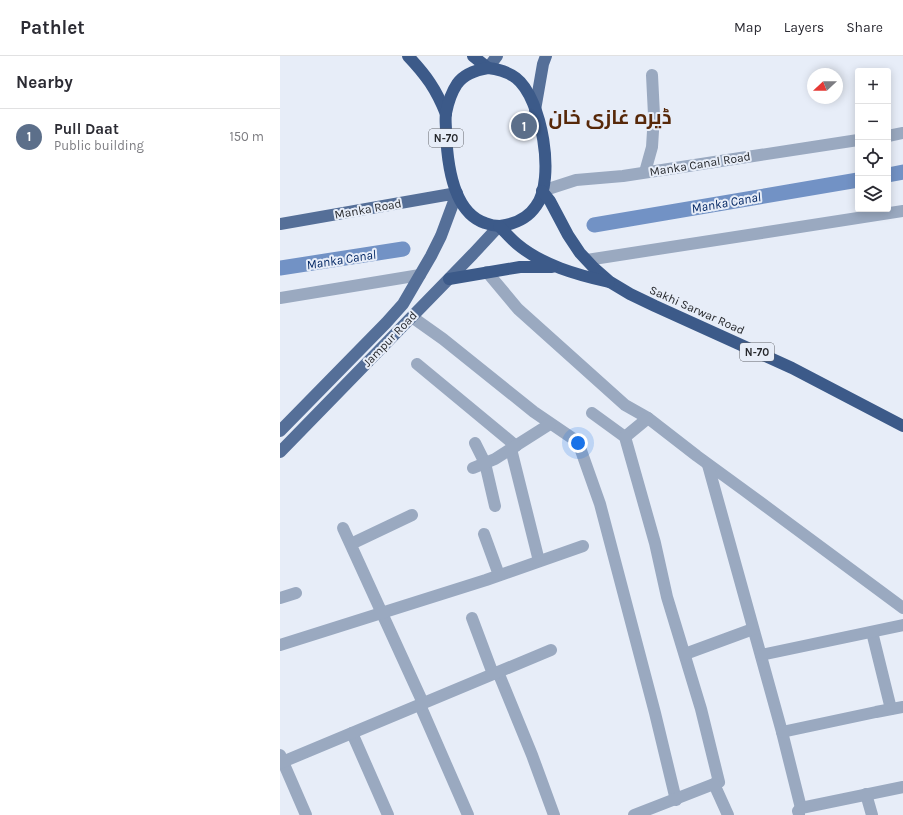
<!DOCTYPE html>
<meta charset="utf-8">
<style>
body{margin:0;font-family:Karla,Cairo,sans-serif;background:#f7f7f7;color:#2b2b33}
.controls{position:absolute;right:12px;top:12px;display:grid;overflow:hidden;border-radius:4px;box-shadow:0 2px 10px #0003}
.controls button{width:36px;height:36px;display:grid;place-items:center;padding:0;border:0;border-bottom:1px solid #e1e1e2;background:#fff;color:#2b2b33;font:20px sans-serif}
.compass{position:absolute;left:527px;top:12px;width:36px;height:36px;border-radius:50%;background:#fff;box-shadow:0 2px 10px #0003;rotate:248deg}
.you{position:absolute;left:298px;top:387px;width:14px;height:14px;margin:-10px;border:3px solid #fff;border-radius:50%;background:#1a73e8;box-shadow:0 0 0 6px #1a73e833}
.badge{display:grid;place-items:center;width:26px;height:26px;border-radius:50%;background:#b65711;color:#fff;font-size:13px;font-weight:700}
.pin{position:absolute;translate:-50% -50%;border:2px solid #fff;box-shadow:0 1px 4px #0006}
.list{margin:0;padding:0;list-style:none}
h2{display:flex;justify-content:space-between;align-items:center;height:52px;margin:0;padding:0 16px;font-size:17px}
h2 small{font-size:13px;font-weight:400;color:#7c7c81}
.list li{display:grid;grid-template-columns:26px 1fr auto;gap:12px;align-items:center;box-sizing:border-box;height:56px;padding:0 16px;border-top:1px solid #e1e1e2}
.list b{display:block;font-size:15px;white-space:nowrap}
.list p{margin:0;font-size:13px;white-space:nowrap;color:#7c7c81}
.list em{font-size:13px;font-style:normal;color:#7c7c81}
.icon{flex:none;width:22px;height:22px;fill:none;stroke:currentColor;stroke-width:2;stroke-linecap:round;stroke-linejoin:round}
.map{position:relative;flex:none;width:623px;height:759px;overflow:hidden}
header{display:flex;align-items:center;gap:24px;box-sizing:border-box;height:56px;padding:0 20px;background:#fff;border-bottom:1px solid #e1e1e2}
header strong{font-size:19px}
nav{display:flex;gap:22px;margin-inline-start:auto;font-size:14px}
main{display:flex}
aside{flex:1;background:#fff}
.map>svg:first-child{display:block}
.lines{fill:none;stroke-linecap:round;stroke-linejoin:round}
.canal{stroke:#7292c5;stroke-width:15}
.minor{stroke:#9aa9c0;stroke-width:12}
.major{stroke:#556f98;stroke-width:12}
.highway{stroke:#3c5a89;stroke-width:12}
.labels{text-anchor:middle;stroke-width:4;stroke-linejoin:round;paint-order:stroke}
.shield{fill:#e7edf8;stroke:#606369;stroke-width:1}
.shield-label{font-size:11px;font-weight:bold;fill:#26282c}
.street-label{font-size:12px;fill:#26282c;stroke:#e7edf8}
.water-label{font-size:13px;font-style:italic;fill:#002562;stroke:#e7edf8}
.town-label{font-size:20px;font-weight:bold;fill:#572809;stroke:#e7edf8}
</style>
<header>
<strong>Pathlet</strong>
<nav><a>Map</a><a>Layers</a><a>Share</a></nav>
</header>
<main>
<aside>
<h2>Nearby<small></small></h2>
<ul class="list">
<li><span class="badge" style="background:#5c6f8a">1</span><div><b>Pull Daat</b><p>Public building</p></div><em>150 m</em></li>
</ul>
</aside>
<div class="map">
<svg width="623" height="759" viewBox="0 0 623 759">
<rect width="100%" height="100%" fill="#e7edf8"/>
<g class="lines">
<g class="canal">
<path d="M 608,119 L 623,116"/>
<path d="M 314,169 L 578,124"/>
<path d="M 0,212 L 123,193"/>
</g>
<g class="minor">
<path d="M 608,80 L 623,77"/>
<path d="M 365,116 L 372,91 L 374,59 L 372,19"/>
<path d="M 262,135 L 296,124 L 343,120 L 578,84"/>
<path d="M 307,204 L 623,155"/>
<path d="M 207,216 L 238,253 L 345,349 L 368,362 L 417,400 L 465,435 L 623,552"/>
<path d="M 0,242 L 140,219"/>
<path d="M 132,261 L 163,283 L 254,356 L 298,386 L 320,448 L 375,657 L 396,744"/>
<path d="M 137,308 L 236,390"/>
<path d="M 312,357 L 345,381 L 375,487 L 387,541 L 421,653 L 439,726 L 354,759"/>
<path d="M 345,381 L 368,362"/>
<path d="M 195,387 L 205,407 L 215,450"/>
<path d="M 231,393 L 259,505"/>
<path d="M 428,409 L 502,676 L 521,752"/>
<path d="M 193,412 L 215,403 L 270,368"/>
<path d="M 63,472 L 143,647"/>
<path d="M 204,478 L 219,519"/>
<path d="M 71,488 L 132,459"/>
<path d="M 0,542 L 16,537"/>
<path d="M 192,562 L 213,618"/>
<path d="M 592,576 L 611,653"/>
<path d="M 0,589 L 206,524 L 303,490"/>
<path d="M 405,598 L 473,573"/>
<path d="M 481,599 L 623,569"/>
<path d="M 218,616 L 252,699 L 274,759"/>
<path d="M 140,649 L 188,759"/>
<path d="M 502,676 L 596,656 L 623,651"/>
<path d="M 72,677 L 108,759"/>
<path d="M 0,699 L 26,759"/>
<path d="M 0,707 L 271,594"/>
<path d="M 434,728 L 448,759"/>
<path d="M 586,738 L 592,759"/>
<path d="M 519,758 L 518,755 L 521,752 L 623,731"/>
</g>
<g class="major">
<path d="M 208,12 L 217,0"/>
<path d="M 255,54 L 263,8 L 266,0"/>
<path d="M 0,168 L 177,137 L 161,180 L 151,200 L 123,248 L 106,267 L 0,375"/>
<path d="M 0,396 L 193,198 L 219,170"/>
</g>
<g class="highway">
<path d="M 128,0 C 146,19 156,33 166,58"/>
<path d="M 193,0 L 208,12"/>
<path d="M 208,12 C 218,13 228,16 236,22 C 262,42 276,124 256,150 C 248,162 235,168 220,170 C 215,170 210,169 205,167 C 172,156 167,105 166,75 C 166,69 165,63 166,57 C 168,47 171,37 177,28 C 184,18 196,14 208,12 Z"/>
<path d="M 262,135 L 270,145 L 288,179 L 300,197 L 314,212 L 330,226 L 350,238 L 375,250 L 512,312 L 623,370"/>
<path d="M 219,170 C 225,176 230,182 237,188 C 262,209 297,219 329,226"/>
<path d="M 169,223 L 240,211 L 272,211"/>
</g>
</g>
<g class="labels">
<g class="shield">
<rect x="149" y="73" width="34" height="18" rx="3"/>
<rect x="460" y="287" width="34" height="18" rx="3"/>
</g>
<g class="shield-label">
<text x="166" y="86">N-70</text>
<text x="477" y="300">N-70</text>
</g>
<g class="street-label">
<text transform="translate(420 108) rotate(-9)" y="4">Manka Canal Road</text>
<text transform="translate(88 153) rotate(-10)" y="4">Manka Road</text>
<text transform="translate(417 254) rotate(24)" y="4">Sakhi Sarwar Road</text>
<text transform="translate(110 283) rotate(-46)" y="4">Jampur Road</text>
</g>
<g class="water-label">
<text transform="translate(446 146) rotate(-10)" y="5">Manka Canal</text>
<text transform="translate(61 203) rotate(-9)" y="5">Manka Canal</text>
</g>
<g class="town-label">
<text x="330" y="68">ڈیرہ غازی خان</text>
</g>
</g>
</svg>
<div class="controls">
<button>+</button>
<button>−</button>
<button><svg class="icon" aria-label="locate" viewBox="0 0 24 24"><circle cx="12" cy="12" r="6"/><path d="M12 2v4M12 18v4M2 12h4M18 12h4"/></svg></button>
<button><svg class="icon" aria-label="layers" viewBox="0 0 24 24"><path d="M12 4l9 5-9 5-9-5zM3 14l9 5 9-5"/></svg></button>
</div>
<svg class="compass" viewBox="-18 -18 36 36"><path d="M0-13l5 13h-10z" fill="#e53935"/><path d="M0 13l5-13h-10z" fill="#7c7c81"/></svg>
<div class="you"></div>
<div class="pin badge" style="left:244px;top:70px;background:#5c6f8a">1</div>
</div>
</main>
